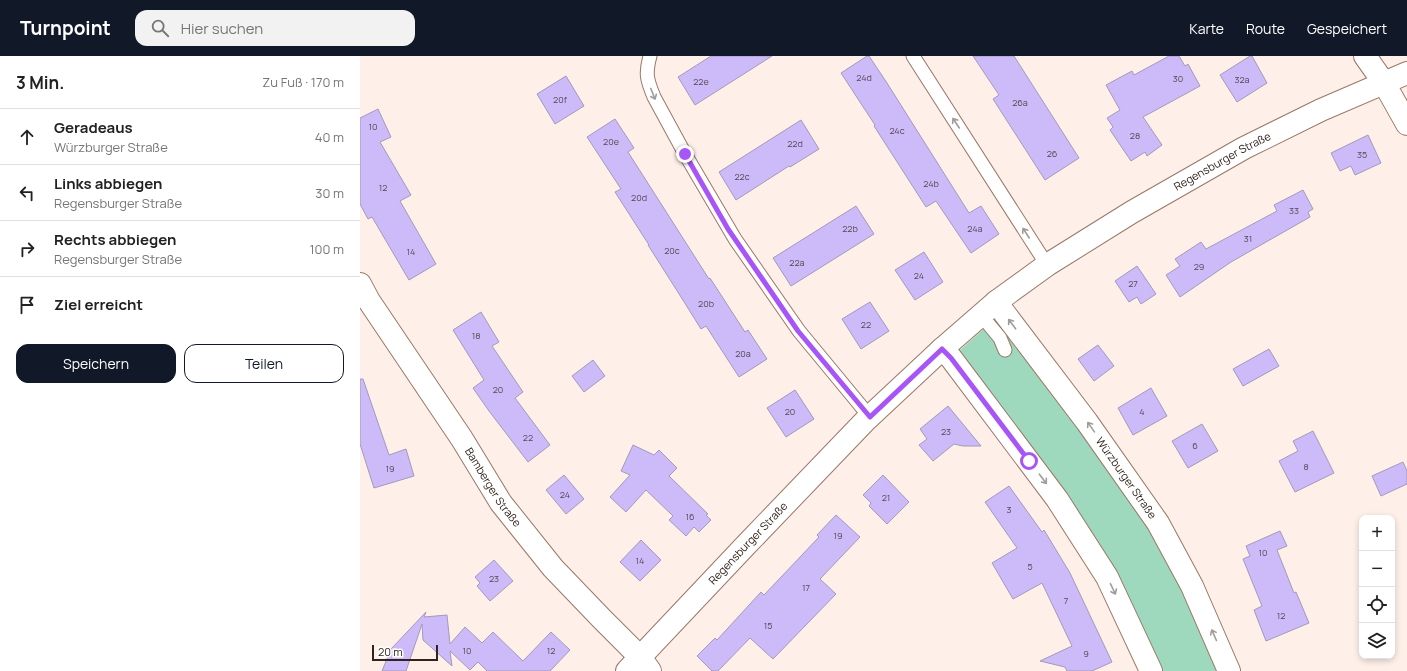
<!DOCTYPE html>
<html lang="de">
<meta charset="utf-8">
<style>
body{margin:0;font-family:Manrope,sans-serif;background:#f2f2f2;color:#222}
.controls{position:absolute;right:12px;bottom:12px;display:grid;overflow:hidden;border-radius:8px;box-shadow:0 2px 6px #0003}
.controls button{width:36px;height:36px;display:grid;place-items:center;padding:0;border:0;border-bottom:1px solid #e0e0e0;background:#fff;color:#222;font:20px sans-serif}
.scale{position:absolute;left:12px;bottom:10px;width:66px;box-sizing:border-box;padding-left:4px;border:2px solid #30231c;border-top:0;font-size:11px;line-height:14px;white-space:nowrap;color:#30231c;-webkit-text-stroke:3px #fff;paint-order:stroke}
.stop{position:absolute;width:12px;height:12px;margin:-9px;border:3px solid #a855f7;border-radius:50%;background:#fff}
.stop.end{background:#a855f7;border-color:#fff;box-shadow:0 1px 4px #0008}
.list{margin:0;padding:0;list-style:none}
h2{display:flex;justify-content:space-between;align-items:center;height:52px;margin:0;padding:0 16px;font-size:17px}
h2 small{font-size:13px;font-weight:400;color:#767676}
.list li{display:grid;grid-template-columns:26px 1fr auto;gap:12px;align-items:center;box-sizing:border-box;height:56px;padding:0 16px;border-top:1px solid #e0e0e0}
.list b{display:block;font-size:15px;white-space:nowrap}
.list p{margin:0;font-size:13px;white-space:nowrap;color:#767676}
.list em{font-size:13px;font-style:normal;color:#767676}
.actions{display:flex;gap:8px;padding:12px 16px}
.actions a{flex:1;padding:9px 0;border:1px solid #111827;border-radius:12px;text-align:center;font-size:14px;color:#111827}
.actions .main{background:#111827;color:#fff}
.icon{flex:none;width:22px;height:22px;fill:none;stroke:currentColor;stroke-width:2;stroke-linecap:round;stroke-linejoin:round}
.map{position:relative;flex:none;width:1047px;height:615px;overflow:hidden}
header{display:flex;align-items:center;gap:24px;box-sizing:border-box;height:56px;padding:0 20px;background:#111827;color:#fff}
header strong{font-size:19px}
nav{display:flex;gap:22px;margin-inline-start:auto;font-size:14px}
.search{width:280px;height:36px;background:#f2f2f2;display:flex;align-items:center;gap:10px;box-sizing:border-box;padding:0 14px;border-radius:12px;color:#767676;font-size:15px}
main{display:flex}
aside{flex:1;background:#fff}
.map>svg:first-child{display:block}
.green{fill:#9ed8bd}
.building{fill:#ccbaf9;stroke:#a39aba}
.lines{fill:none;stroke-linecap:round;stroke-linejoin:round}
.service-casing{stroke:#987868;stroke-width:15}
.minor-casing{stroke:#987868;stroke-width:24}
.service{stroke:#fff;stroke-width:13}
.minor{stroke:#fff;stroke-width:22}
.oneway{stroke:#a29c99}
.route{stroke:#a855f7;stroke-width:5}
.labels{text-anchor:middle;stroke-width:3.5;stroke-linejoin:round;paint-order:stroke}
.number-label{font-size:9px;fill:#574953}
.street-label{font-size:11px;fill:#30231c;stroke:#fff}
</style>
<header>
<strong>Turnpoint</strong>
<div class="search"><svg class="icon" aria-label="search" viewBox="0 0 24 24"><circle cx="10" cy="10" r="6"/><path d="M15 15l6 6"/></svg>Hier suchen</div>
<nav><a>Karte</a><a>Route</a><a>Gespeichert</a></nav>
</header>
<main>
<aside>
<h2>3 Min.<small>Zu Fuß · 170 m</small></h2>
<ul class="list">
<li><svg class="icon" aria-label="ahead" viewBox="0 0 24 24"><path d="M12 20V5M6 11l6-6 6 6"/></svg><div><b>Geradeaus</b><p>Würzburger Straße</p></div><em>40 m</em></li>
<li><svg class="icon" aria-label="left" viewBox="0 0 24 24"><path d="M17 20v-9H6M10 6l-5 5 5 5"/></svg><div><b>Links abbiegen</b><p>Regensburger Straße</p></div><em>30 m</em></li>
<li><svg class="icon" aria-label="right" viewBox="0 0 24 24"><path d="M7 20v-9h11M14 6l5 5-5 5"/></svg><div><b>Rechts abbiegen</b><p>Regensburger Straße</p></div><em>100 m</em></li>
<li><svg class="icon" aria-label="arrive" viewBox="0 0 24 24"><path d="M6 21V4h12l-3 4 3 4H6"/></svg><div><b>Ziel erreicht</b></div></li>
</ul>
<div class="actions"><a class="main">Speichern</a><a>Teilen</a></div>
</aside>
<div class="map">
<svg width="1047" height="615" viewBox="0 0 1047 615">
<rect width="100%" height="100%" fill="#feefe8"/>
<path class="green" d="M 636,262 L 757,420 L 808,502 L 858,615 L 799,615 L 714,454 L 600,294 Z"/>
<g class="building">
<path d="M 351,0 L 412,0 L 335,49 L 318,21 Z"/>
<path d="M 507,0 L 509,0 L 527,27 L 609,157 L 621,150 L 639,178 L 611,197 L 576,145 L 566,151 L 514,70 L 515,69 L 481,17 Z"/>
<path d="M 613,0 L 654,0 L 719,102 L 685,124 L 633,43 L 639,39 Z"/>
<path d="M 809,0 L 819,0 L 825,10 L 828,8 L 840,30 L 783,61 L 802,89 L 787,100 L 785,96 L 771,105 L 750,74 L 753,71 L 747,62 L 760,54 L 746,29 L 772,15 L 774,19 Z"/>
<path d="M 890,0 L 892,0 L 907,27 L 877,46 L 860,19 Z"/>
<path d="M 206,20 L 224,50 L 195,68 L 177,38 Z"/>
<path d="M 18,53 L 31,81 L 20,86 L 51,139 L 40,145 L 76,208 L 49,224 L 12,161 L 8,163 L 0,148 L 0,62 Z"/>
<path d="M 255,63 L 274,92 L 268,96 L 349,223 L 350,222 L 385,276 L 388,274 L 407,303 L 379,321 L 346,270 L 341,273 L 321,241 L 288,189 L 289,189 L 255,136 L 261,133 L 227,81 Z"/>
<path d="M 441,64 L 459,93 L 430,111 L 429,110 L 376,144 L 359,116 Z"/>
<path d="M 1008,79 L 1021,107 L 995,119 L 991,110 L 980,115 L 971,97 Z"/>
<path d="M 943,134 L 953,153 L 948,156 L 950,161 L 871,206 L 820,241 L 806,219 L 820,210 L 815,203 L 841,186 L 846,193 L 917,155 L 914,149 Z"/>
<path d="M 496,150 L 514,178 L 431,230 L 413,202 Z"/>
<path d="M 564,196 L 583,226 L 555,244 L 535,214 Z"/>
<path d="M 777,210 L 796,238 L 781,248 L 777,241 L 769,246 L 755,225 Z"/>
<path d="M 510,246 L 529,275 L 501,293 L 482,263 Z"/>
<path d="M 121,256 L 139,286 L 132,290 L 163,336 L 155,342 L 190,389 L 168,406 L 129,355 L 113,332 L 124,324 L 93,274 Z"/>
<path d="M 738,289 L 754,310 L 734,325 L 718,303 Z"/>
<path d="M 909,293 L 919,310 L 883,330 L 873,313 Z"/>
<path d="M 233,304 L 245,320 L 224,336 L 212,320 Z"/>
<path d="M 0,323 L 3,323 L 29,399 L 46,393 L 54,420 L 14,432 L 0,388 Z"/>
<path d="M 791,332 L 807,360 L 773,379 L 758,352 Z"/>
<path d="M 435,334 L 454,363 L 426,381 L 407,352 Z"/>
<path d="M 588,350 L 621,390 L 603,390 L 594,388 L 573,405 L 559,389 L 567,383 L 560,373 Z"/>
<path d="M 842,368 L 858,395 L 828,412 L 812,385 Z"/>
<path d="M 953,375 L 974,417 L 935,436 L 919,405 L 938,395 L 933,385 Z"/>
<path d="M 273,389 L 294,399 L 299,394 L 317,412 L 309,420 L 348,458 L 346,459 L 351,464 L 339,476 L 334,471 L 326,480 L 309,464 L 313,460 L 286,434 L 266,456 L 250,441 L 270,419 L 261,415 Z"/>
<path d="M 1043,406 L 1047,415 L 1047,428 L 1021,440 L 1012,420 Z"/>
<path d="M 204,419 L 224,443 L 206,458 L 186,434 Z"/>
<path d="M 523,419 L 549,446 L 527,468 L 509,450 L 511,447 L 503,439 Z"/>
<path d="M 649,430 L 682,476 L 684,474 L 710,517 L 752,606 L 732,615 L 707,615 L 705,611 L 680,605 L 712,590 L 682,527 L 653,543 L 632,507 L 657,492 L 625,446 Z"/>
<path d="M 476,459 L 500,481 L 460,523 L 476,538 L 413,603 L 390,582 L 358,615 L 352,615 L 337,600 L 355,582 L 357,584 L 401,536 L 404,539 L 459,481 L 457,479 Z"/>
<path d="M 920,475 L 927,490 L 917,494 L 934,537 L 936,536 L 949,567 L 906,585 L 894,554 L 902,550 L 883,503 L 890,500 L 886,490 Z"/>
<path d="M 281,484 L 301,504 L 280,525 L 260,506 Z"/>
<path d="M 134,504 L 153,525 L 130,545 L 117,530 L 120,527 L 115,521 Z"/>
<path d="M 66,556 L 64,561 L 87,559 L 90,588 L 105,571 L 122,587 L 133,576 L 163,605 L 191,576 L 210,594 L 190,615 L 127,615 L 118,606 L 110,614 L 90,595 L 92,610 L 63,584 L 62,568 L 46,615 L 22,615 L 31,593 Z"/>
</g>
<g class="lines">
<defs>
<g id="service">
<path d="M 290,0 C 285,18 287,24 294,41 L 325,98 L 375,183 L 439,275 L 510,361"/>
<path d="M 553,0 L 687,209"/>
<path d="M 621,259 L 640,282 L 645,294"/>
</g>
<g id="minor">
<path d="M 1005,0 L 1024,27 L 1047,68"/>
<path id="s1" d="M 0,228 L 9,245 L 102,383 L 141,447 L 193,512 L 242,563 L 280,601 L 290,615"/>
<path id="s2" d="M 636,246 L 727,366 L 798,467 L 832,530 L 869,615"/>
<path d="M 582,293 L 591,302 L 697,443 L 747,521 L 791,615"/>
<path id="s3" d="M 267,615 L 386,489 L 506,364 L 582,293 L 636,246 L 687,209 L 772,156 L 884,92 L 961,54 L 1047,17"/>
</g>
</defs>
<use href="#service" class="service-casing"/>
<use href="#minor" class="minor-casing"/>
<use href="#service" class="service"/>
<use href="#minor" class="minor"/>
</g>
<defs><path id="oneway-shaft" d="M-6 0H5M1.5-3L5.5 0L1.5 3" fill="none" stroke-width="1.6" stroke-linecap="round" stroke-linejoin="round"/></defs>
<g class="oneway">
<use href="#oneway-shaft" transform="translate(293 38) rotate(68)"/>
<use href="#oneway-shaft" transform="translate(596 67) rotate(-123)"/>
<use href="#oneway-shaft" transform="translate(666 177) rotate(-123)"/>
<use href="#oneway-shaft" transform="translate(652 268) rotate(-127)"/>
<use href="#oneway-shaft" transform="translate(731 371) rotate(-125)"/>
<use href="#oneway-shaft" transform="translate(683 423) rotate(53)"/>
<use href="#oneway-shaft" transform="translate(753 533) rotate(64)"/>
<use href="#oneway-shaft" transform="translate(854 579) rotate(-114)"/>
</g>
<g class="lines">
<path class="route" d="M 325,98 L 368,173 L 438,275 L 510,361 L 582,293 L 591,302 L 669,405"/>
</g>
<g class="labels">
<g class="number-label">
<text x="504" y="25">24d</text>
<text x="818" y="26">30</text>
<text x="882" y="27">32a</text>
<text x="341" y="29">22e</text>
<text x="200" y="47">20f</text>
<text x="660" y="50">26a</text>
<text x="13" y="74">10</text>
<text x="537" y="78">24c</text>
<text x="775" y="83">28</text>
<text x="251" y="89">20e</text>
<text x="435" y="91">22d</text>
<text x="692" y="101">26</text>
<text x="1002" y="102">35</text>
<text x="382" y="124">22c</text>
<text x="571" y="131">24b</text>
<text x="23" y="135">12</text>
<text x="279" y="145">20d</text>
<text x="934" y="158">33</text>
<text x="490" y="176">22b</text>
<text x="615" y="176">24a</text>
<text x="888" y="186">31</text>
<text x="312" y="198">20c</text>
<text x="51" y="199">14</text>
<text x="437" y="210">22a</text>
<text x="839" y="214">29</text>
<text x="559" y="223">24</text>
<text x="773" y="231">27</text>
<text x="346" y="251">20b</text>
<text x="506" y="272">22</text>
<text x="116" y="283">18</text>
<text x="383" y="301">20a</text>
<text x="138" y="337">20</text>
<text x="430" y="359">20</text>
<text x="782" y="359">4</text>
<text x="586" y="379">23</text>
<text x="168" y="385">22</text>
<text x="835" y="393">6</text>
<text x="946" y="414">8</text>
<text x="30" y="416">19</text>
<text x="205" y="442">24</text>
<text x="526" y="445">21</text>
<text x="649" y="457">3</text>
<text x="330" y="464">16</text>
<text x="478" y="483">19</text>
<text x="903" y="500">10</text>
<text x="280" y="508">14</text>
<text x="670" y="514">5</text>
<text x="134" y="526">23</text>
<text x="446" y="535">17</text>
<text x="706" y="548">7</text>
<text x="921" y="563">12</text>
<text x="408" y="573">15</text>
<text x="107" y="598">10</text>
<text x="191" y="598">12</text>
<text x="726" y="601">9</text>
</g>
<g class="street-label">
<text dy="4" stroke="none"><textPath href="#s3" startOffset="789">Regensburger Straße</textPath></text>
<text dy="4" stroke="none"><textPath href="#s2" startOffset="219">Würzburger Straße</textPath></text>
<text dy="4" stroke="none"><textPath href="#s1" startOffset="243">Bamberger Straße</textPath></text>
<text dy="4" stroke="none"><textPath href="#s3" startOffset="176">Regensburger Straße</textPath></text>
</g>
</g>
</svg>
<div class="controls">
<button>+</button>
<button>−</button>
<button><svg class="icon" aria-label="locate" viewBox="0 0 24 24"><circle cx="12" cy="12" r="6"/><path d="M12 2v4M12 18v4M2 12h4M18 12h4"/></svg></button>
<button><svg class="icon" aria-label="layers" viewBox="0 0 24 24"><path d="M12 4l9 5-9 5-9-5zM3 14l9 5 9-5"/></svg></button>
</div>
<div class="scale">20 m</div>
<div class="stop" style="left:669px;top:405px"></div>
<div class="stop end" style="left:325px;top:98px"></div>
</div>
</main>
